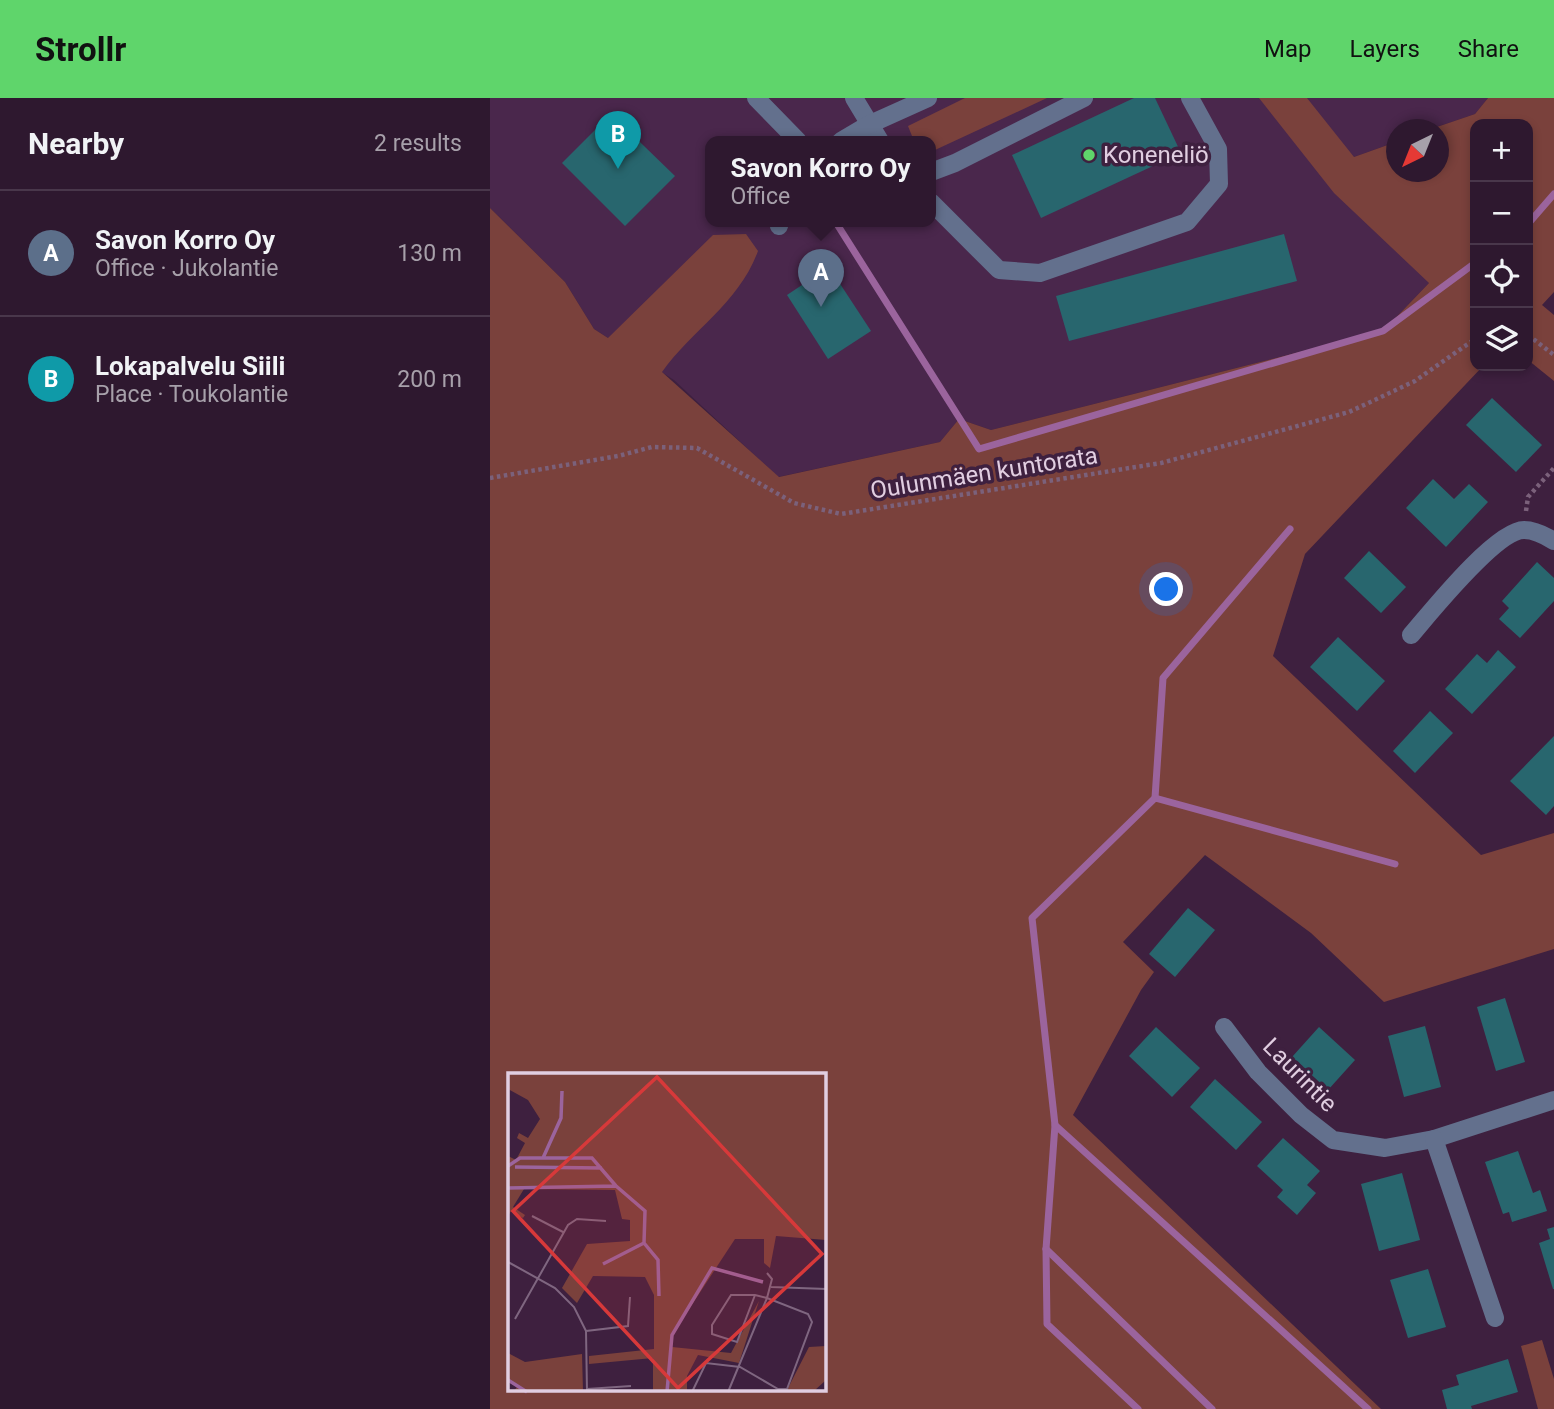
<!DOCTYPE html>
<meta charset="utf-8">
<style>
body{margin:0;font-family:Roboto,sans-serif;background:#3a253b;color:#f1f3f6}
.controls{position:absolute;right:21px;top:21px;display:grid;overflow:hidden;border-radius:14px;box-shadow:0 4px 10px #0003}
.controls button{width:63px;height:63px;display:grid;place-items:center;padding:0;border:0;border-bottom:2px solid #49374b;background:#2e182f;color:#f1f3f6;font:35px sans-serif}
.compass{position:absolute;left:896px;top:21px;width:63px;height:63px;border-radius:50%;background:#2e182f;box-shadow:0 4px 10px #0003;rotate:223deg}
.you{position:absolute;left:677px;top:492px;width:24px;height:24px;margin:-18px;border:5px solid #fff;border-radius:50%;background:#1a73e8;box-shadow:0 0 0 10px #1a73e833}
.badge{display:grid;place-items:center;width:46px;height:46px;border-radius:50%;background:#5fd56b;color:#fff;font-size:23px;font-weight:700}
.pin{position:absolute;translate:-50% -58px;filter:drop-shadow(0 2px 4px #0008)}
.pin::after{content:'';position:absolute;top:37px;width:24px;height:21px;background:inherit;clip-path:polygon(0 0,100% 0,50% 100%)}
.popup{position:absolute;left:215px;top:38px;width:231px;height:91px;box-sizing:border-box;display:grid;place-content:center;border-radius:14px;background:#2e182f;filter:drop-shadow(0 2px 5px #0005);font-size:23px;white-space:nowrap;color:#a7a0aa}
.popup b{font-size:26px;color:#f1f3f6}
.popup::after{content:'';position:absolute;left:50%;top:100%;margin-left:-14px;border:14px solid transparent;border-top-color:#2e182f}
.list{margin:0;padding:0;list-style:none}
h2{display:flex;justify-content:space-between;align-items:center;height:91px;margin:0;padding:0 28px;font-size:30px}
h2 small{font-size:23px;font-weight:400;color:#a7a0aa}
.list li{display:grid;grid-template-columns:46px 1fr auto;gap:21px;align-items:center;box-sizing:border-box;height:126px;padding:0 28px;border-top:2px solid #49374b}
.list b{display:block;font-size:26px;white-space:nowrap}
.list p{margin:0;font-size:23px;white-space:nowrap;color:#a7a0aa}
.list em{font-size:23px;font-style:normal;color:#a7a0aa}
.icon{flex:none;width:38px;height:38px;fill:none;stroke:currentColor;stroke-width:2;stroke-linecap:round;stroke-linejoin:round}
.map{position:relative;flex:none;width:1064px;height:1311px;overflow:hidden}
header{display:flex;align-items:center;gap:42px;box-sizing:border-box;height:98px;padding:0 35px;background:#5fd56b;color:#111}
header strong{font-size:33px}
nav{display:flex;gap:38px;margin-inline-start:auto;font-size:24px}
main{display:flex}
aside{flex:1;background:#2e182f}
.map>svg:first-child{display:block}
.built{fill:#4a274c;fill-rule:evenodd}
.green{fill:#7a413c;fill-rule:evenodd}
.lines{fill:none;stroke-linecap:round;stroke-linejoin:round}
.stream{stroke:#9b649d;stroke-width:7}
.building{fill:#28666e}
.path{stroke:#7b617b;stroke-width:4.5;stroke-dasharray:3.5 3.5;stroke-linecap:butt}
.minor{stroke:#63708d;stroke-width:18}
.poi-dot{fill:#5fd56b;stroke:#3e203f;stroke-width:2.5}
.labels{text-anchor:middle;stroke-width:7;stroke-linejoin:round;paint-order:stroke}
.poi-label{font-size:24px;fill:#e1cee1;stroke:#3e203f;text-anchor:start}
.street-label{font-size:24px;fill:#e1cee1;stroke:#3e203f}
.inset-river{fill:none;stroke:#9b649d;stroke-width:3.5}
.inset-road{fill:none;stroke:#7f6680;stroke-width:2}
.view{fill:#d7393a;fill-opacity:0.15;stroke:#d7393a;stroke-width:3.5}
.inset-edge{fill:none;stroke:#e1cee1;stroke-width:3.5}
</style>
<header>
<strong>Strollr</strong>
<nav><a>Map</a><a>Layers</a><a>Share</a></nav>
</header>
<main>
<aside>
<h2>Nearby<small>2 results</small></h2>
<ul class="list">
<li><span class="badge" style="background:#5c6f8a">A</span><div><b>Savon Korro Oy</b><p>Office · Jukolantie</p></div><em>130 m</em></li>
<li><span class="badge" style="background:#0f9aa8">B</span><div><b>Lokapalvelu Siili</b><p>Place · Toukolantie</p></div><em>200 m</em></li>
</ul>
</aside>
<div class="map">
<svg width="1064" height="1311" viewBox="0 0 1064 1311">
<rect width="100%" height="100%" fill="#3e203f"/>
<path class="built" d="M 0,0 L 998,0 L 985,16 L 941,31 L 906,32 L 906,44 L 864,59 L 939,185 L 893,233 L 501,332 L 469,321 L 450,344 L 288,379 L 184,282 L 104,231 L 75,184 L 0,110 ZM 221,43 L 441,43 L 441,123 L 221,123 Z"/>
<g class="green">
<path d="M 475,0 L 557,0 L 445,52 L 441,51 L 441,43 L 424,43 L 418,28 Z"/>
<path d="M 769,0 L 817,0 L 864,59 L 906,44 L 906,74 L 948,74 L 948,32 L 941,31 L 985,16 L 998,0 L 1064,0 L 1064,194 L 1052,207 L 1064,217 L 1064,283 L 1038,262 L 1038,26 L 985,26 L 985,268 L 993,268 L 815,456 L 783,558 L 991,757 L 1064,735 L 1064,851 L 894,904 L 821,835 L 715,757 L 633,844 L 664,874 L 651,892 L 583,1017 L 891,1311 L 0,1311 L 0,110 L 75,184 L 104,231 L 118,240 L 223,137 L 256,136 L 268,153 C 249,205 203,231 172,274 L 289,379 L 450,344 L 469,321 L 501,332 L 893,233 L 939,185 L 844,95 ZM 19,977 L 334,977 L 334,1292 L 19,1292 Z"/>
<path d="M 1052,1242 L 1064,1281 L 1064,1311 L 1048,1311 L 1031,1248 Z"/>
</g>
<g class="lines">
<g class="stream">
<path d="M 345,123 L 489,351 L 893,233 L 985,165"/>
<path d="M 1038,126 L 1064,96"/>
<path d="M 665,700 L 673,580 L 800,431"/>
<path d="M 565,1027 L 556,1151 L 557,1226 L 648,1311"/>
<path d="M 556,1151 L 722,1311"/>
<path d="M 878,1311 L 565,1027 L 542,820 L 665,700 L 905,766"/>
</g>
</g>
<g class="building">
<path d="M 644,0 L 665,0 L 691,55 L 551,120 L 522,57 Z"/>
<path d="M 121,16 L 185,78 L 135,128 L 72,65 Z"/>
<path d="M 794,136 L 807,183 L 579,243 L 566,198 Z"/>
<path d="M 339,169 L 381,233 L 338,261 L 297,197 Z"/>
<path d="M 1002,300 L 1052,347 L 1026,374 L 976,327 Z"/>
<path d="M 943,381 L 964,401 L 979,386 L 998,404 L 956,449 L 916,410 Z"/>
<path d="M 879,453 L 916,489 L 891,515 L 854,480 Z"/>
<path d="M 1047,464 L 1064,480 L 1064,503 L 1030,540 L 1009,521 L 1019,510 L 1012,503 Z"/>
<path d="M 848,539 L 895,583 L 867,613 L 820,569 Z"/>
<path d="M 1008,552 L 1026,569 L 982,616 L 955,591 L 987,556 L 997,565 Z"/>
<path d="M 940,613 L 963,635 L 925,675 L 903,653 Z"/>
<path d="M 1064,638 L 1064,708 L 1056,717 L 1020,683 Z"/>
<path d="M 698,810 L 725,832 L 685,879 L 659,856 Z"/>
<path d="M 1015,900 L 1035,964 L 1006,973 L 987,909 Z"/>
<path d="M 935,928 L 951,989 L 914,999 L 898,938 Z"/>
<path d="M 666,929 L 710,970 L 682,999 L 639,958 Z"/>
<path d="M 829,929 L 865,962 L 838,992 L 802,959 Z"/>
<path d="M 725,981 L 772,1024 L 746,1052 L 700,1009 Z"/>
<path d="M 793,1040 L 830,1073 L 817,1087 L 826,1095 L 807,1117 L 787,1099 L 793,1092 L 767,1068 Z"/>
<path d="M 1028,1053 L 1043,1095 L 1050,1092 L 1057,1113 L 1022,1124 L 1019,1114 L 1013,1116 L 995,1064 Z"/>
<path d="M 912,1075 L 930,1142 L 889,1153 L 871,1086 Z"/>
<path d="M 1064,1129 L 1064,1191 L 1063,1191 L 1049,1145 L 1060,1141 L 1057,1131 Z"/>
<path d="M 938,1171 L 956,1229 L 918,1240 L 900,1182 Z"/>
<path d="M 1018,1261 L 1028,1294 L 981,1308 L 982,1311 L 957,1311 L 952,1292 L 969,1287 L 966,1277 Z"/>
</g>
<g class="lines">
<g class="path">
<path d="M 1038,237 L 1064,257"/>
<path d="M 0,380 L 128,358 L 162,349 L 207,350 L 304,405 L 351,416 L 671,365 L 859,314 L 925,283 L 985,241"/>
<path d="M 1036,413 L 1038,399 L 1064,370"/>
</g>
<g class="minor">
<path d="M 266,0 L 308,43"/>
<path d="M 364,0 L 390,43"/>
<path d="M 351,43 L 378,27 L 438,0"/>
<path d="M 441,74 L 465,65 L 594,0"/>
<path d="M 441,104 L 509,172 L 550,175 L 697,124 L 729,86 L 728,51 L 700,0"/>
<path d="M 289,128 L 290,123"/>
<path d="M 921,537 C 940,515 1006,432 1034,432 C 1045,432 1056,438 1064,443"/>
<path d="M 734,929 L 768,974 L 811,1017 L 843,1042 L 895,1050 L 944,1041 L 1064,1002"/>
<path d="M 944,1041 L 1005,1220"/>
</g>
</g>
<circle class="poi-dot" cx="599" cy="57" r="7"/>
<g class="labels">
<g class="poi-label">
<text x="613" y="65">Koneneliö</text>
</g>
<g class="street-label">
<text transform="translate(494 375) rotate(-9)" y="8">Oulunmäen kuntorata</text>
<text transform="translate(810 977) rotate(45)" y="8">Laurintie</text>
</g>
</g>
<g transform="translate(18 975)">
<rect width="318" height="318" fill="#3e203f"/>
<path d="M 0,0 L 318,0 L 318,167 L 268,163 L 262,195 L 256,190 L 256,166 L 227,166 L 164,262 L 164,274 L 223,280 L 251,228 L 231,290 L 190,282 L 179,303 L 179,319 L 145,318 L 145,285 L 81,291 L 81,283 L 146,276 L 146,222 L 137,204 L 85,203 L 69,230 L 54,215 L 79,171 L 122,168 L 122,147 L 114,146 L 107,117 L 16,116 L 5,134 L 17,142 L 15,145 L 3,138 L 0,143 L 0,83 L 8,87 L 17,70 L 9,65 L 11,60 L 20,65 L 32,46 L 20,27 L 0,16 ZM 318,273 L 318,307 L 306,318 L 278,319 L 301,274 ZM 0,280 L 17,289 L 74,281 L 75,318 L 6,318 L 9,314 L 0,309 Z" fill="#7a413c"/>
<path class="inset-river" d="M 36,85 L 84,85 L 108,113M 0,93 L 12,85 L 35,85 L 53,45 L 54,18M 7,94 L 94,95M 0,115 L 108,113 L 137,138 L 136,170 L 95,191M 136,170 L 150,187 L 151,223M 0,307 L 19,319M 159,319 L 164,262 L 204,195 L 255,209"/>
<path class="inset-road" d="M 24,143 L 55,159M 0,189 L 47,215 L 66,234 L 78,258 L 79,319M 263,214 L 319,216M 7,246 L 60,152 L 69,146 L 98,148M 78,258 L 120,253 L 122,224M 79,316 L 123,313M 184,319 L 198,290 L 232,294 L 270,316 L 279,316 L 304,249 L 300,241 L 259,225 L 247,222 L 223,222 L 204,252 L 204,261 L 229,269 L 247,222M 220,319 L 259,225 L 264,206 L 259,200"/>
<path class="view" d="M 149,4 L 314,181 L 170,315 L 5,138 Z"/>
<rect width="318" height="318" class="inset-edge"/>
</g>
</svg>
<div class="controls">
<button>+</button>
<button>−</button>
<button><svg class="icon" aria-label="locate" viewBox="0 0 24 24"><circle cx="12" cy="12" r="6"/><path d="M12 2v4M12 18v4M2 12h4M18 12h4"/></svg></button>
<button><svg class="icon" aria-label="layers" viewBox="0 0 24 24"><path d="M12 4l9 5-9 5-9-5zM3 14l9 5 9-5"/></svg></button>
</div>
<svg class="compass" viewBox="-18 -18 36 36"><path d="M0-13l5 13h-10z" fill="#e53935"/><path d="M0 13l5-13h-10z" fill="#a7a0aa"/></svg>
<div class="you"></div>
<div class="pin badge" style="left:331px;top:209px;background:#5c6f8a">A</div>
<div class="popup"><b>Savon Korro Oy</b>Office</div>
<div class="pin badge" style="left:128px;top:71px;background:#0f9aa8">B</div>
</div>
</main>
